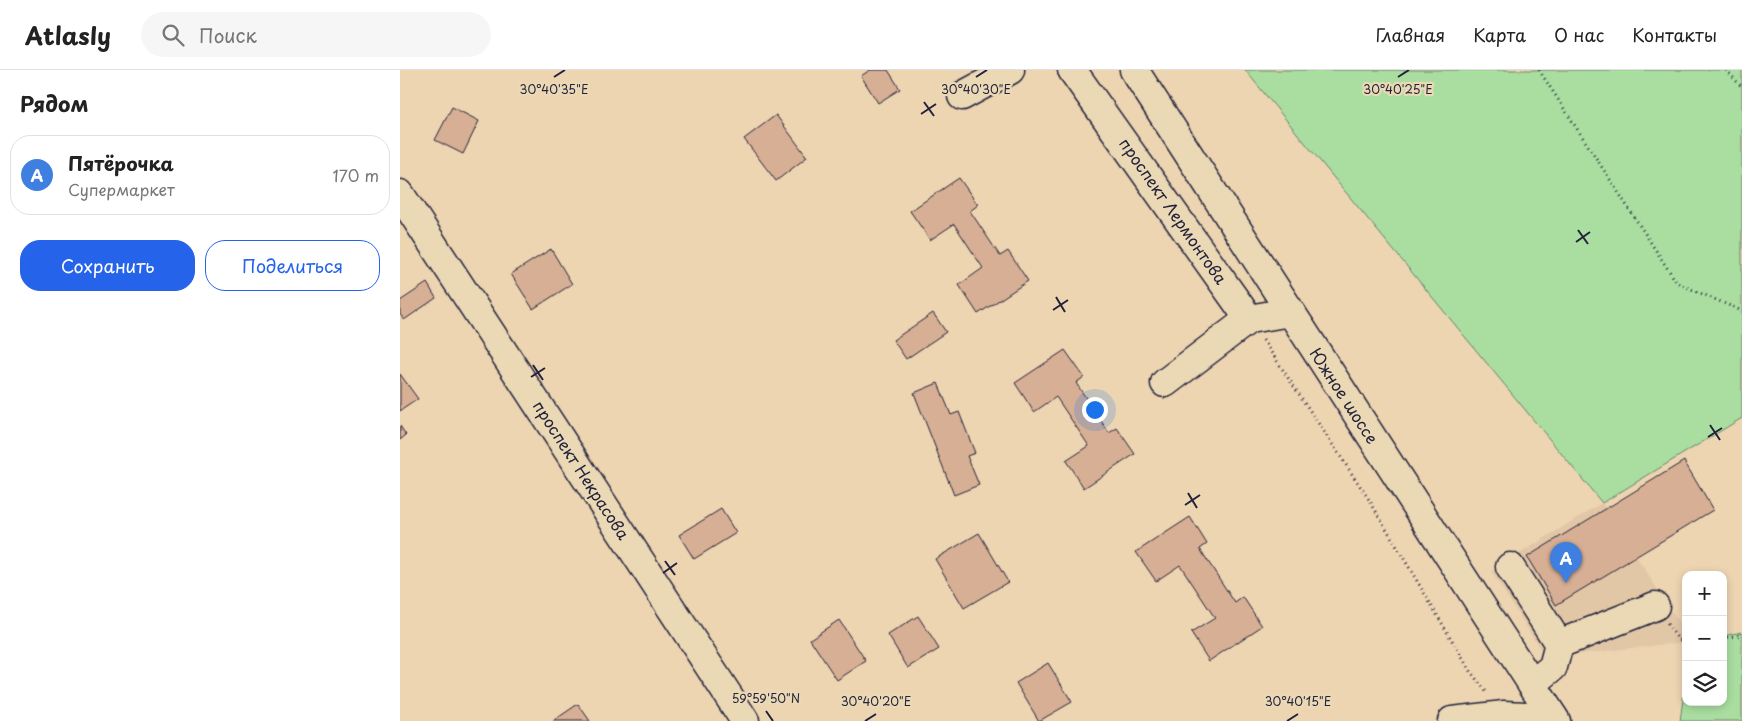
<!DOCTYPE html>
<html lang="ru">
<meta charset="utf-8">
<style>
body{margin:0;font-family:"Playpen Sans",sans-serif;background:#f6f6f6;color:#222}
.controls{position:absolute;right:15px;bottom:15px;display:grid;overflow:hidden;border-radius:10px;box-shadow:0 2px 8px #0003}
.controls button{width:45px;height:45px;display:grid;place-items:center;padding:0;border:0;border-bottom:1px solid #e0e0e0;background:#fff;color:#222;font:25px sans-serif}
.you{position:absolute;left:694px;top:339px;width:18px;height:18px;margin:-12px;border:4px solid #fff;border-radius:50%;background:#1a73e8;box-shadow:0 0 0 8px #1a73e833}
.badge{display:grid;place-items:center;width:32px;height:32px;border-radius:50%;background:#2563eb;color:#fff;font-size:16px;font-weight:700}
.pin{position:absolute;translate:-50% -41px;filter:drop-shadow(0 1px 2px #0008)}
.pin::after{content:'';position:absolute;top:26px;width:18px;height:15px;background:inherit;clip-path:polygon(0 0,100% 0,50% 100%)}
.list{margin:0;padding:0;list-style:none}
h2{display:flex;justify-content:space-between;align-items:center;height:65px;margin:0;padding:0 20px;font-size:21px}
h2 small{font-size:16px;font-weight:400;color:#767676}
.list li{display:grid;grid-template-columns:32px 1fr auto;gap:15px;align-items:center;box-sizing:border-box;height:80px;margin:0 10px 10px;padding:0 10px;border:1px solid #e0e0e0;border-radius:20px}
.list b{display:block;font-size:19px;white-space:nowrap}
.list p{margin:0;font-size:16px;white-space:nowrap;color:#767676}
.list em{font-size:16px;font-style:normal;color:#767676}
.actions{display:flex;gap:10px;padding:15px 20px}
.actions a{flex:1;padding:11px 0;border:1px solid #2563eb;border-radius:20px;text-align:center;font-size:18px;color:#2563eb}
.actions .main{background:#2563eb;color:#fff}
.icon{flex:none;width:28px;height:28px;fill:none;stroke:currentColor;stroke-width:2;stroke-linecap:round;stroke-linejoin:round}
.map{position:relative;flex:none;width:1342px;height:651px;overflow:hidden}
header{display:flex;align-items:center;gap:30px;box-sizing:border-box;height:70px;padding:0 25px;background:#fff;border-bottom:1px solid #e0e0e0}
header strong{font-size:24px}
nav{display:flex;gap:28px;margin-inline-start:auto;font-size:18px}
.search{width:350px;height:45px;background:#f6f6f6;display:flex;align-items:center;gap:12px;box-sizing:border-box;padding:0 18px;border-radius:28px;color:#767676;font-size:19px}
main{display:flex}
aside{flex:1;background:#fff}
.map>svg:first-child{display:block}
.built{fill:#e2c7a7}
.green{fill:#a9dea0;stroke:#66806e}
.building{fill:#d7af94;stroke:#22223b}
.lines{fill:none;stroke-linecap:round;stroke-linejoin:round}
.minor-casing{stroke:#22223b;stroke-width:31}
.path{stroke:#22223b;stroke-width:3;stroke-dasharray:1 4;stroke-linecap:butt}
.minor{stroke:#ebd9b6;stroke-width:28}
.ticks{fill:none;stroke:#22223b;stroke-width:2}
.labels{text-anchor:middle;stroke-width:4.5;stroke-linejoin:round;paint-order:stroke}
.street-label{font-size:16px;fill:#22223b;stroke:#ebd9b6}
.ticks-label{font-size:12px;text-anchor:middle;fill:#22223b;stroke:#ebd9b6;stroke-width:4.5;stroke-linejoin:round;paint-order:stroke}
</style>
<header>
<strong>Atlasly</strong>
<div class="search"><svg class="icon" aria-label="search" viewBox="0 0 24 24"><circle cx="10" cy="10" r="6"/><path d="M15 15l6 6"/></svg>Поиск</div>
<nav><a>Главная</a><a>Карта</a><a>О нас</a><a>Контакты</a></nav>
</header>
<main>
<aside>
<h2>Рядом<small></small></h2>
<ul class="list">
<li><span class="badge" style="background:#3f7fe0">A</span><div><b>Пятёрочка</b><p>Супермаркет</p></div><em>170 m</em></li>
</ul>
<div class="actions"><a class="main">Сохранить</a><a>Поделиться</a></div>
</aside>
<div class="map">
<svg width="1342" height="651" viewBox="0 0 1342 651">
<rect width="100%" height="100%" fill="#edd5b2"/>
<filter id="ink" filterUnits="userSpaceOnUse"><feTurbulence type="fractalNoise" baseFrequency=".02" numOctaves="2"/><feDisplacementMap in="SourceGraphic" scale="10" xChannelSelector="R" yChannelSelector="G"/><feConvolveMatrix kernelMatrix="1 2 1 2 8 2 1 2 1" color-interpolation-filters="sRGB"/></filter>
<g filter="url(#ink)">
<path class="built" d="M 1202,433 L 1286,564 L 1286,572 L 1146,588 L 1091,501 Z"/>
<g class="green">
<path d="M 845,0 L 1342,0 L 1342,348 L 1202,433 Z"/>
<path d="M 1342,562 L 1342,651 L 1280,651 L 1286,608 L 1286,632 L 1323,632 L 1323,566 Z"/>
</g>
<g class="building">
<path d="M 470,0 L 488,0 L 500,19 L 478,33 L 461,6 Z"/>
<path d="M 52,37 L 79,51 L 63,84 L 35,70 Z"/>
<path d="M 376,45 L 407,87 L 376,111 L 344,69 Z"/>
<path d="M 559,108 L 578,135 L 570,141 L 600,186 L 608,181 L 628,211 L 578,244 L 559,215 L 583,198 L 554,154 L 530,170 L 510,141 Z"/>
<path d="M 151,179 L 172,214 L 133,239 L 111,204 Z"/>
<path d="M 27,213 L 36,228 L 4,250 L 0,244 L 0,231 Z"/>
<path d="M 533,243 L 546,262 L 506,289 L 493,270 Z"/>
<path d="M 665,280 L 684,307 L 676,313 L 709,363 L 717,358 L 735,384 L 684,418 L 666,391 L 689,376 L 656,327 L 634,342 L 615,313 Z"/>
<path d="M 0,304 L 18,329 L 0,341 Z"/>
<path d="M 538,313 L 551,345 L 559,342 L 575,383 L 567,386 L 579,415 L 554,425 L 514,323 Z"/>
<path d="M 0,356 L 6,365 L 0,370 Z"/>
<path d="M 1284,391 L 1313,440 L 1156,535 L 1127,487 Z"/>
<path d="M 321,439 L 336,463 L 294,489 L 279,465 Z"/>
<path d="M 790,447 L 807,474 L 800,479 L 835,533 L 843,527 L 862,556 L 809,591 L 791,563 L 815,548 L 780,495 L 756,511 L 736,482 Z"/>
<path d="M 579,463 L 608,512 L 564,538 L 535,489 Z"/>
<path d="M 518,546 L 539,579 L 508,598 L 488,565 Z"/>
<path d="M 439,550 L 466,591 L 437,610 L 410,569 Z"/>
<path d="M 648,593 L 672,632 L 639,651 L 616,613 Z"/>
<path d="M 178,634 L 190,651 L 153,651 Z"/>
</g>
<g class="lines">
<defs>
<g id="minor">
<path d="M 672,0 L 849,249 L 890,242"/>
<path d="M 734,0 L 1156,651"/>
<path d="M 562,26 L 610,0"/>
<path d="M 0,124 L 345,651"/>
<path d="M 765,313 L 849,249"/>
<path d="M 1110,497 L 1159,574 L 1153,597 L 1132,614"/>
<path d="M 1159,574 L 1255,536"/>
<path d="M 1052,651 L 1104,645 L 1153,647"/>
</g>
</defs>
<use href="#minor" class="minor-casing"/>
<g class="path">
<path d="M 1139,0 L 1277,213 L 1342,241"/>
<path d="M 1326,0 L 1342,17"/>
<path d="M 863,270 L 970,431 L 1070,601 L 1088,624"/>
<path d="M 1267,554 L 1278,569 L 1286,572"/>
<path d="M 1323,568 L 1342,565"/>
</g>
<use href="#minor" class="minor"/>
</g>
</g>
<path class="ticks" d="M 154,7 L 165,0M 576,7 L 587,0M 998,7 L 1009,0M 524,32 L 534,46M 521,44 L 536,34M 1178,160 L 1188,174M 1176,172 L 1190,162M 656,227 L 665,242M 653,240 L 668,230M 133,295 L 143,310M 131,307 L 145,298M 1310,355 L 1320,370M 1308,367 L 1322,358M 788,423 L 797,438M 785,435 L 800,425M 265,491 L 275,505M 263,503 L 277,493M 366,641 L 373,651M 465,651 L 476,644M 887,651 L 898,644"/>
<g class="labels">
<g class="street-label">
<text transform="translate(773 141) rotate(55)" y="6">проспект Лермонтова</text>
<text transform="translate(944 326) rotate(57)" y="6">Южное шоссе</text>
<text transform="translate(181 400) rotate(57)" y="6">проспект Некрасова</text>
</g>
</g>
<g class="ticks-label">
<text x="154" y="24">30°40'35"E</text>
<text x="576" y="24">30°40'30"E</text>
<text x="998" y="24">30°40'25"E</text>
<text x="366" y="633">59°59'50"N</text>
<text x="476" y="636">30°40'20"E</text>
<text x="898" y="636">30°40'15"E</text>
</g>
</svg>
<div class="controls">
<button>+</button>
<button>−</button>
<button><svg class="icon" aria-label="layers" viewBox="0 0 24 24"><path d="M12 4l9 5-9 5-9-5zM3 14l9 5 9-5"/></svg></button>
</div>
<div class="you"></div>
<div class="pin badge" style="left:1166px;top:513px;background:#3f7fe0">A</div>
</div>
</main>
